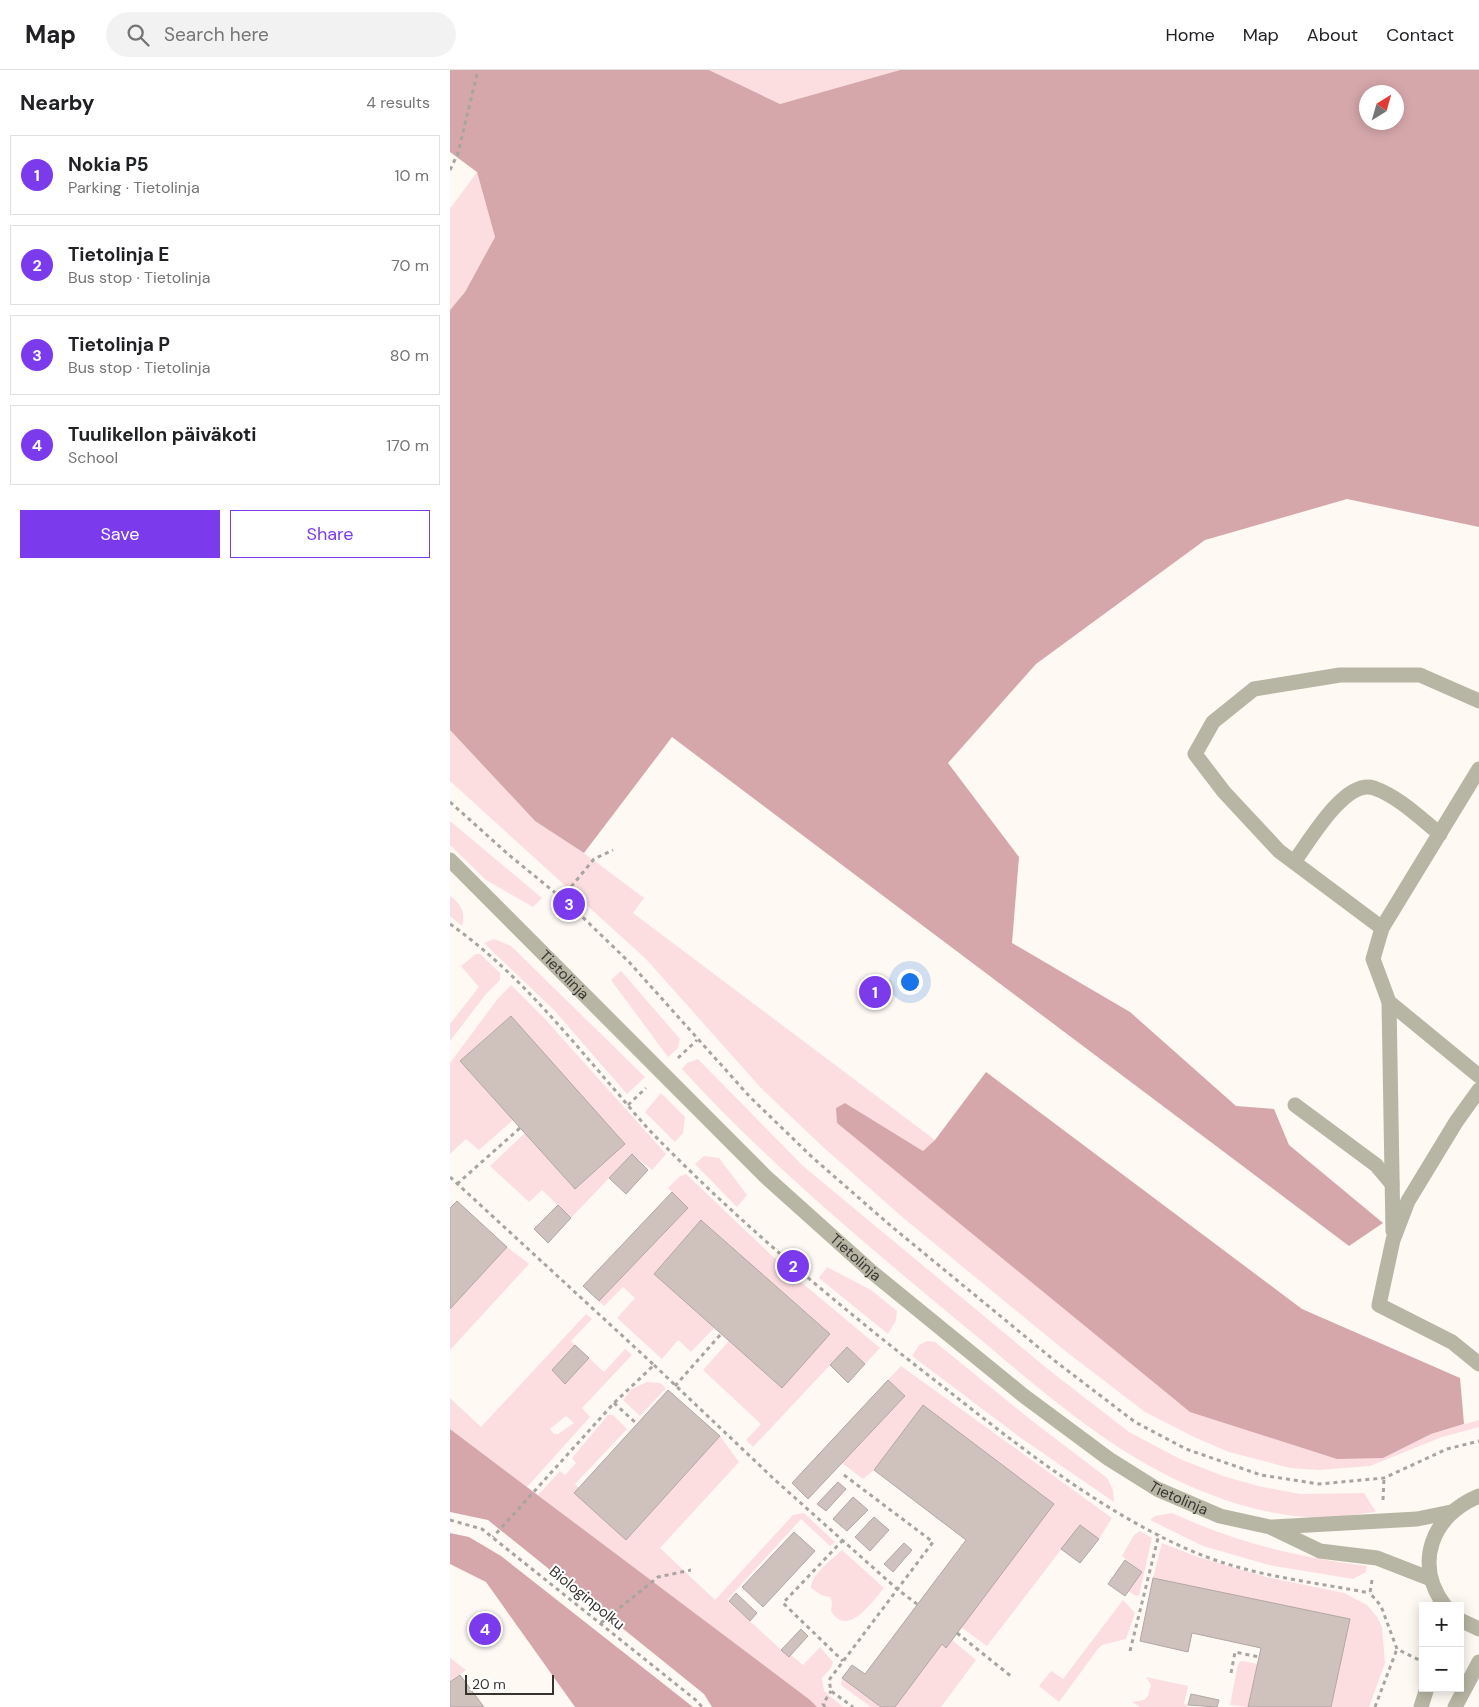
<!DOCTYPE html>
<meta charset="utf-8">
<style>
body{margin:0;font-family:"DM Sans",sans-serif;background:#f2f2f2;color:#202124}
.controls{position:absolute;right:15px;bottom:15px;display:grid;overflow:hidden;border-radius:0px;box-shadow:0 2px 12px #0003}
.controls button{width:45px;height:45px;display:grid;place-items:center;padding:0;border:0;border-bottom:1px solid #e0e0e0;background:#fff;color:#202124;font:25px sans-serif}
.compass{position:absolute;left:909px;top:15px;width:45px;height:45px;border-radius:50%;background:#fff;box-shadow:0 2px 12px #0003;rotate:37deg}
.scale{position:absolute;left:15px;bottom:12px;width:89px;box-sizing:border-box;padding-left:5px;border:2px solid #373430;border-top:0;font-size:14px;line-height:18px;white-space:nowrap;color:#373430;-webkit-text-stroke:4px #fff;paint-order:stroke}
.you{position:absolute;left:459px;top:911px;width:18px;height:18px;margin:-12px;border:4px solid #fff;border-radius:50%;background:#1a73e8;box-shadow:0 0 0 8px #1a73e833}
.badge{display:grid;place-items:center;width:32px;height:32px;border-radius:50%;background:#7c3aed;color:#fff;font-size:16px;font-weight:700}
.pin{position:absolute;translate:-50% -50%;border:2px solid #fff;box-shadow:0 1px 5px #0006}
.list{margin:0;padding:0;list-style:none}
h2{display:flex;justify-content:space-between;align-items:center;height:65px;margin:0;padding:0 20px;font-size:21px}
h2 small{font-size:16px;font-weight:400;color:#757577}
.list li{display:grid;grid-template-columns:32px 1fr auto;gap:15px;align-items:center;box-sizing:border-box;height:80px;margin:0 10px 10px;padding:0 10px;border:1px solid #e0e0e0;border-radius:0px}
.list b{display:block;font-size:19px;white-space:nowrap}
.list p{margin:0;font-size:16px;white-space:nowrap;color:#757577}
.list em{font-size:16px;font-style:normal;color:#757577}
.actions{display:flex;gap:10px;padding:15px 20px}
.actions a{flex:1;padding:11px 0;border:1px solid #7c3aed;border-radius:0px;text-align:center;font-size:18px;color:#7c3aed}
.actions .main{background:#7c3aed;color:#fff}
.icon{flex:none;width:28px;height:28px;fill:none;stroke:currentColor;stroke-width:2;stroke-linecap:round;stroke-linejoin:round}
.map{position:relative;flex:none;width:1029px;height:1637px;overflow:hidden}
header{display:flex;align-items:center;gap:30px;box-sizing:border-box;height:70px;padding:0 25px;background:#fff;border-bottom:1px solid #e0e0e0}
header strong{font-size:24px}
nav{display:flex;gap:28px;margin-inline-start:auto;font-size:18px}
.search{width:350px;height:45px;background:#f2f2f2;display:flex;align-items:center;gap:12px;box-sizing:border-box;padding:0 18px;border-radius:28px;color:#757577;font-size:19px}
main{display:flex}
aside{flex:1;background:#fff}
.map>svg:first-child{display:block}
.green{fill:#fcdee0;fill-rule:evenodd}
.forest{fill:#d5a7ab;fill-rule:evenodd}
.building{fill:#cfc2bd;stroke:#b3a7a2}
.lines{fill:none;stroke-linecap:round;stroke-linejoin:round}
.path{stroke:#a8a49f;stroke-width:3;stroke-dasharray:4 4;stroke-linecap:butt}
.minor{stroke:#b7b6a4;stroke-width:15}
.labels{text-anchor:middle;stroke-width:4;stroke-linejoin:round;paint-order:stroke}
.street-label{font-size:15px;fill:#373430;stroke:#fff}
</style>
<header>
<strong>Map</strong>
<div class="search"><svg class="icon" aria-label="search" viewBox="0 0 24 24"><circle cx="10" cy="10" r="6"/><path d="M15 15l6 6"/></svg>Search here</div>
<nav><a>Home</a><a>Map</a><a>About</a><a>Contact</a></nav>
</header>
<main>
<aside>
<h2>Nearby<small>4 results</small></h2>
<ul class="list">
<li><span class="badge">1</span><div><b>Nokia P5</b><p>Parking · Tietolinja</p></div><em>10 m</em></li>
<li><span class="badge">2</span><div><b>Tietolinja E</b><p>Bus stop · Tietolinja</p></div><em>70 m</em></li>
<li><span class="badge">3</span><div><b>Tietolinja P</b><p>Bus stop · Tietolinja</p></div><em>80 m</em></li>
<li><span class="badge">4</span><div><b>Tuulikellon päiväkoti</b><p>School</p></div><em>170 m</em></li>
</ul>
<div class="actions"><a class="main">Save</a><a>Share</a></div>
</aside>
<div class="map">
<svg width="1029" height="1637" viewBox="0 0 1029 1637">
<rect width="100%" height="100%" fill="#fef9f3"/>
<g class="green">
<path d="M 259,0 L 450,0 L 330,34 Z"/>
<path d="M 27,102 L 45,167 L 15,222 L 0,240 L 0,139 Z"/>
<path d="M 0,660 L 85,751 L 134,783 L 194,828 L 183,843 L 485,1070 L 473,1081 L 395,1033 L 386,1038 L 981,1364 L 1029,1350 L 1029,1357 L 992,1367 L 920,1396 L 869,1400 L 840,1398 L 779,1382 L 744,1367 L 695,1342 L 614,1280 L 451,1146 L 372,1076 L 311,1018 L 196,889 L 0,711 Z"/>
<path d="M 0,751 L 92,828 L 83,837 L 36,810 L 0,775 Z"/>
<path d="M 0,826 C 11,834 16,842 12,856 L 0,846 Z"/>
<path d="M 44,869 L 61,876 L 195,1007 L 177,1024 L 104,940 L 34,873 Z"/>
<path d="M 26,884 L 30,884 L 50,903 L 50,910 L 36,924 L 0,971 L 0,954 L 29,917 L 11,896 Z"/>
<path d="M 171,901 L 230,969 L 228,978 L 218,987 L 161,910 Z"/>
<path d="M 61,915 L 94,948 L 216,1084 L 202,1100 L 182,1084 L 121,1148 L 92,1120 L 79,1132 L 40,1096 L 75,1063 L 125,1119 L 175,1074 L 61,946 L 10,991 L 63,1050 L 29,1080 L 16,1069 L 0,1084 L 0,993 L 46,931 Z"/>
<path d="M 248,989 L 353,1096 L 599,1300 L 679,1362 L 730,1389 L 773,1406 L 808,1416 L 850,1424 L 914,1423 L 926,1442 C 908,1444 888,1448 870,1448 C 835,1447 795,1438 762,1425 C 667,1390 589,1318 513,1255 C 415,1174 318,1093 232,999 L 237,993 Z"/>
<path d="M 211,1023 L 235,1047 L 233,1063 L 225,1072 L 195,1042 Z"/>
<path d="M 254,1086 L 269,1088 L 297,1125 L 287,1137 L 245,1094 Z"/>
<path d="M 236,1104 L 339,1202 L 430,1278 L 415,1294 L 397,1277 L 303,1377 L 296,1370 L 311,1354 L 253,1300 L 279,1271 L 332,1318 L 377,1262 L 252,1150 L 204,1204 L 264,1258 L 241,1282 L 228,1270 L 212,1289 L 167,1248 L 185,1228 L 173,1217 L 154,1236 L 149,1231 L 238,1138 L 218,1118 L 229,1107 Z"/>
<path d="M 57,1177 L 79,1194 L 0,1280 L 0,1239 Z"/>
<path d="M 377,1197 L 421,1220 L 447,1241 L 446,1250 L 438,1264 L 369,1208 Z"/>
<path d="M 136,1244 L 142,1249 L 121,1271 L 125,1275 L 102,1300 L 115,1313 L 139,1288 L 154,1302 L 175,1279 L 182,1285 L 132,1338 L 140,1347 L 77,1417 L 0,1359 L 0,1328 L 31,1357 ZM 116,1346 L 124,1353 L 108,1364 L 104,1364 L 100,1359 Z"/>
<path d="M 477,1271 L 485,1272 L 581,1350 L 657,1408 L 663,1420 L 664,1432 L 571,1368 L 462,1286 L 469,1275 Z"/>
<path d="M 451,1296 L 662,1448 L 649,1469 L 630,1455 L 537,1576 L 511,1557 L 604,1434 L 473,1335 L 424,1400 L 413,1409 L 392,1393 L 455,1326 L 438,1310 Z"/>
<path d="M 197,1312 L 210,1313 L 216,1318 L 190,1346 L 173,1330 L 182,1319 Z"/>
<path d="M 158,1345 L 163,1345 L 177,1359 L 125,1414 L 176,1470 L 270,1366 L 289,1392 L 210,1478 L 265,1530 L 343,1445 L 354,1443 L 385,1472 L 380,1476 L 351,1449 L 277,1530 L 339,1587 L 341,1585 L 353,1595 L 370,1577 L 383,1592 L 381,1598 L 372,1608 L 374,1621 L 393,1637 L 367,1637 L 88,1425 L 110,1401 L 115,1405 L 126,1393 L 122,1388 Z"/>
<path d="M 722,1443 C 787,1473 847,1487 917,1496 L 916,1502 L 903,1509 L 819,1495 L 753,1476 L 700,1450 L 705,1446 Z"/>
<path d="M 690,1461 L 702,1468 L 689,1525 L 686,1526 L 678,1521 L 692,1502 L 672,1486 L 684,1465 Z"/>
<path d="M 712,1473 L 748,1487 L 816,1507 L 894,1523 L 917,1535 L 927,1547 L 932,1557 L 935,1593 L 919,1637 L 881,1637 L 899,1549 L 703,1508 Z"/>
<path d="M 392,1480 L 434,1518 C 421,1533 398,1568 381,1541 L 382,1532 L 380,1527 L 371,1525 L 361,1518 C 361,1504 383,1489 392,1480 Z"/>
<path d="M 673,1530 L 685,1543 L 676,1569 L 652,1575 L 647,1580 L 609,1632 L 589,1616 L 601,1601 L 613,1609 Z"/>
<path d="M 502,1570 L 526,1590 L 491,1637 L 445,1637 L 492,1574 L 496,1577 Z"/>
<path d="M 0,1588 L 16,1600 L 0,1612 Z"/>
<path d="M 791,1591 L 808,1594 L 798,1637 L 780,1635 L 788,1594 Z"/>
<path d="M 696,1607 L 738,1616 L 734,1634 L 738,1635 L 738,1637 L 690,1637 L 682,1632 L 694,1630 L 698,1626 L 701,1615 Z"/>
<path d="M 392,1608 L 431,1637 L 421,1637 L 391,1615 Z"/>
</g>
<g class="forest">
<path d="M 0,0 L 259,0 L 330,34 L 450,0 L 1029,0 L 1029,457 L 897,429 L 755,470 L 586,594 L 498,693 L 569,787 L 562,873 L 680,942 L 786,1036 L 824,1039 L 839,1075 L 933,1153 L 899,1176 L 222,667 L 134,783 L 85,751 L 0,660 L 0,240 L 15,222 L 45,167 L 27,102 L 0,82 ZM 946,22 L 946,52 L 916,52 L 916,22 Z"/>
<path d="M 536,1002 L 852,1239 L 1010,1308 L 1014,1354 L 981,1364 L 933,1388 L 887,1389 L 740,1342 L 387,1053 L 386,1038 L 395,1033 L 473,1081 L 485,1070 Z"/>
<path d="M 0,1359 L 360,1630 L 367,1637 L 262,1637 L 254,1624 L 38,1450 L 0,1442 Z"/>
<path d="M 0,1463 L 19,1467 L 51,1486 L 243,1637 L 125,1637 L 36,1512 L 0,1494 Z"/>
</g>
<g class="building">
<path d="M 61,946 L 175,1074 L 125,1119 L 10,991 Z"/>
<path d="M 182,1084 L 198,1100 L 176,1124 L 159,1108 Z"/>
<path d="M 222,1122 L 238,1138 L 149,1231 L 133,1216 Z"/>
<path d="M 7,1131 L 57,1177 L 0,1239 L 0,1138 Z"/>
<path d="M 108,1135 L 121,1148 L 98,1173 L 84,1159 Z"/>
<path d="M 251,1150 L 380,1264 L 332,1318 L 204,1204 Z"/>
<path d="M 125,1275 L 139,1288 L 115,1314 L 102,1300 Z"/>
<path d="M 397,1277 L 415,1294 L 398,1313 L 380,1295 Z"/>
<path d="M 438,1310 L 455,1326 L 358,1429 L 342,1413 Z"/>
<path d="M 218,1320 L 270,1366 L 176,1470 L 124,1423 Z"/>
<path d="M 473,1335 L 604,1434 L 496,1578 L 492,1574 L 445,1637 L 431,1637 L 392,1608 L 402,1595 L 415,1604 L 516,1470 L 424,1400 Z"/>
<path d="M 388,1412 L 396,1419 L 376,1441 L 367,1434 Z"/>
<path d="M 403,1427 L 418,1440 L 397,1461 L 383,1449 Z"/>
<path d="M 424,1447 L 439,1460 L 420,1481 L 405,1467 Z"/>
<path d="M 630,1455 L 649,1469 L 630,1493 L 611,1479 Z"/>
<path d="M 344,1462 L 365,1481 L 313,1537 L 292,1517 Z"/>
<path d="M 454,1473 L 462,1480 L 443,1502 L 434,1494 Z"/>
<path d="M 675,1490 L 692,1502 L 675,1526 L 658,1514 Z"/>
<path d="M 703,1508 L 900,1549 L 881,1637 L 798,1637 L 811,1578 L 742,1563 L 738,1582 L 690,1571 Z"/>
<path d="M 286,1523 L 307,1543 L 300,1551 L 279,1531 Z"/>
<path d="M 351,1559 L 358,1566 L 339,1587 L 331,1580 Z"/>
<path d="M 10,1605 L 34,1637 L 0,1637 L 0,1612 Z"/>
<path d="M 741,1624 L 769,1630 L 767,1637 L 738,1635 Z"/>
</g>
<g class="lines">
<g class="path">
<path d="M 0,100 L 8,83 L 28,0"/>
<path d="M 0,732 L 59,785 L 119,834 L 179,892 L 300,1027 L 362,1087 L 441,1156 L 605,1291 L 685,1352 L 736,1379 L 811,1405 L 869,1414 L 934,1408 L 997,1379 L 1029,1371"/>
<path d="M 111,829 L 144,789 L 163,780"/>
<path d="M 0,854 C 64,899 113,960 164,1019 C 178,1035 191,1052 206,1067 C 296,1159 395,1241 496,1319 C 571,1378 660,1448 749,1484 C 803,1506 863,1512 920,1523"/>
<path d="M 228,988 L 247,970"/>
<path d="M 178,1035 L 196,1018"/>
<path d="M 0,1107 L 204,1295 L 164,1333 L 43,1467"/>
<path d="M 7,1114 L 70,1058"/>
<path d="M 204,1295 L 325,1410 L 447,1519 L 467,1534"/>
<path d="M 225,1316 L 271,1264"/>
<path d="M 164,1333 L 187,1354"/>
<path d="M 394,1405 L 483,1472 L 379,1610 L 381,1621 L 403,1637"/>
<path d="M 933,1430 L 934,1408"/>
<path d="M 0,1450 L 32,1459 L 247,1631 L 252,1637"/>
<path d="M 393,1470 L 333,1533 L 393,1591"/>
<path d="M 922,1510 L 920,1523 L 931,1536 L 947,1579 L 973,1592"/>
<path d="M 151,1553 L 208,1507 L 241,1500"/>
<path d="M 507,1563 L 562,1607"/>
<path d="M 680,1581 L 709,1464"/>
<path d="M 781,1603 L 785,1582 L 809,1587"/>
<path d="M 375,1637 L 373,1634 L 381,1621"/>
<path d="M 925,1637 L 947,1579"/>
</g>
<g class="minor">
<path d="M 1029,699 L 932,858 L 923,889 L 939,932 L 1029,1006"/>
<path id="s1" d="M 0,790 L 315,1106 L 423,1203 L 574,1326 L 659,1389 L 707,1419 L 770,1446 L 820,1457 L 870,1481 L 927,1488 L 981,1509"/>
<path d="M 844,792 C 859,772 895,708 924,718 C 949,727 970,748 990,764"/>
<path d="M 932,858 L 829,781 L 774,722 L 745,684 L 763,652 L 804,619 L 890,605 L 970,605 L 1029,631"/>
<path d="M 939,932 L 943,1161"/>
<path d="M 1029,1020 L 1006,1052 L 958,1131 L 943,1170 L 929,1235 L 1002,1272 L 1029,1294"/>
<path d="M 845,1035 L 926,1095 L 942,1114"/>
<path d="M 823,1457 L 967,1449 L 1001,1442"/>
<path d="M 995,1536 C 963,1494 982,1445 1029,1426"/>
<path d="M 1010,1550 L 1029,1559"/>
<path d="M 971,1637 L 977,1618"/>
<path d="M 1005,1637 L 1029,1592"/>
</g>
</g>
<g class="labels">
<g class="street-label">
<text dy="5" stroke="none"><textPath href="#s1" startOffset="162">Tietolinja</textPath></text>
<text dy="5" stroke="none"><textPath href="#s1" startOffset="568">Tietolinja</textPath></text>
<text dy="5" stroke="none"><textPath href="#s1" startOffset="972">Tietolinja</textPath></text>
<text transform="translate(137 1528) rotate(39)" y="5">Biologinpolku</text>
</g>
</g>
</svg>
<div class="controls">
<button>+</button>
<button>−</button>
</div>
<svg class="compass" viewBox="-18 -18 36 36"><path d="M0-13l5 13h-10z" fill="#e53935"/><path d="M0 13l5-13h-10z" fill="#757577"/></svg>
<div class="scale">20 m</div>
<div class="you"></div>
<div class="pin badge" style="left:425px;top:922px">1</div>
<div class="pin badge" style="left:343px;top:1196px">2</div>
<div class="pin badge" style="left:119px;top:834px">3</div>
<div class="pin badge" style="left:35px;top:1559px">4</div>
</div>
</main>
